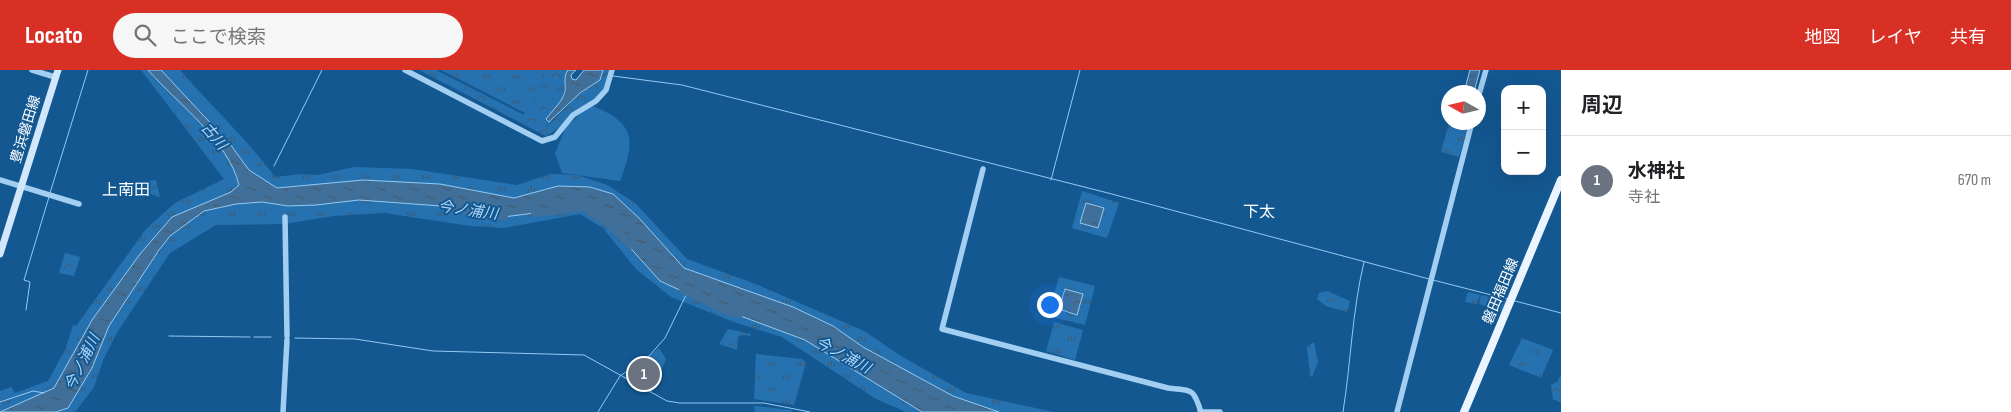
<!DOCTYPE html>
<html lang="ja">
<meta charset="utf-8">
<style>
body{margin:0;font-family:"Sofia Sans Condensed","Noto Sans JP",sans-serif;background:#f6f6f6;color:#202124}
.controls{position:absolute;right:15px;top:15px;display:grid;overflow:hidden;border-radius:10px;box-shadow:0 5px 20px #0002}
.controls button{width:45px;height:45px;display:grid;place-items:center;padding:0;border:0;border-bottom:1px solid #e0e0e0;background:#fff;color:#202124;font:25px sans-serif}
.compass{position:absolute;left:1441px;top:15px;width:45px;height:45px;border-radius:50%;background:#fff;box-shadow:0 5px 20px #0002;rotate:278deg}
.you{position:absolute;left:1049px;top:234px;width:18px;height:18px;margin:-12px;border:4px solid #fff;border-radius:50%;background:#1a73e8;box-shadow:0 0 0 8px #1a73e833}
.badge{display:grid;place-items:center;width:32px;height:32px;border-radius:50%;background:#d93025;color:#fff;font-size:16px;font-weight:700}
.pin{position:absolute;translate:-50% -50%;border:2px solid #fff;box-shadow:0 1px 5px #0006}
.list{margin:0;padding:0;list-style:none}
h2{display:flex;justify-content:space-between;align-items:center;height:65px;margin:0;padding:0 20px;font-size:21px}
h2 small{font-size:16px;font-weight:400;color:#757577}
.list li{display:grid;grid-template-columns:32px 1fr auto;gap:15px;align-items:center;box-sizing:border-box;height:90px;padding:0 20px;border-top:1px solid #e0e0e0}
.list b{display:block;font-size:19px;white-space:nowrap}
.list p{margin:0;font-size:16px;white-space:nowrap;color:#757577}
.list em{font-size:16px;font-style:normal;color:#757577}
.icon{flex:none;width:28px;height:28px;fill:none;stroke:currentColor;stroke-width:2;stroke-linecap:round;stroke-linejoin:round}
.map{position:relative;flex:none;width:1561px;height:342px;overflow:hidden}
header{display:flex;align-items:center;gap:30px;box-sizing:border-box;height:70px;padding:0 25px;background:#d93025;color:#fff}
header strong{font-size:24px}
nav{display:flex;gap:28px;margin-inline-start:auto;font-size:18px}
.search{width:350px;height:45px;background:#f6f6f6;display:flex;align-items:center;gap:12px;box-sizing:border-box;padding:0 18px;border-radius:28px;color:#757577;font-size:19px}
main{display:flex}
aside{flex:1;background:#fff}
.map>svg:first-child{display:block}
.grass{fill:url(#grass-tufts)}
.forest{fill:url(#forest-crowns)}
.pitch{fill:#2672b1}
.water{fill:url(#water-ripples);stroke:#93caf4}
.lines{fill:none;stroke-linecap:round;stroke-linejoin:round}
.stream{stroke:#93caf4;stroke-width:1}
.river{stroke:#40709a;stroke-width:8}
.tertiary{stroke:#a1cef1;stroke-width:5.5}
.secondary{stroke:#d0e7fc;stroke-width:7}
.primary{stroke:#ebf5ff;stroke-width:8}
.labels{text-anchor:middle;stroke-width:4;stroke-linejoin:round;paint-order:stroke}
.street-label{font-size:14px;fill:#fff;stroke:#145892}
.water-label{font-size:15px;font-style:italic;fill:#add7f8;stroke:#145892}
.quarter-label{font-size:16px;fill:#fff;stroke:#145892}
</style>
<header>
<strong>Locato</strong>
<div class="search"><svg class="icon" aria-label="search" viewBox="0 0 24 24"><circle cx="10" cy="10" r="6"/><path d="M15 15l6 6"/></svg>ここで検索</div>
<nav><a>地図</a><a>レイヤ</a><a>共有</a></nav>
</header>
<main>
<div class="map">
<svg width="1561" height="342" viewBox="0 0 1561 342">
<defs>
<pattern id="grass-tufts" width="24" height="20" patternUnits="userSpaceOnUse" patternTransform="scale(1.25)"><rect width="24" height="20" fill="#2672b1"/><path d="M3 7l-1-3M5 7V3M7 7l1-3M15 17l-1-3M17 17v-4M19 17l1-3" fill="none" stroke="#3b5d79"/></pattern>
<pattern id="forest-crowns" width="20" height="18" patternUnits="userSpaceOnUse" patternTransform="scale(1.25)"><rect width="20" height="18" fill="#2672b1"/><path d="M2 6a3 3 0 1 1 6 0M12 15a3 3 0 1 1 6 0" fill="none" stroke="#3b5d79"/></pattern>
<pattern id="water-ripples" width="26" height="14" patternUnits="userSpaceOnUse" patternTransform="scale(1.25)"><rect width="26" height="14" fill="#40709a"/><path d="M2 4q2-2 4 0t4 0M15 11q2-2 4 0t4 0" fill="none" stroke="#475a6b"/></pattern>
</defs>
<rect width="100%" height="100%" fill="#145892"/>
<g class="grass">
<path d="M 141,0 L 180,0 C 211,36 247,69 275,107 L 301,104 L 318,105 L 354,97 L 412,99 L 517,115 L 551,104 L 577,105 L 607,115 L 635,133 L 687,189 L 758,215 L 864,261 L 901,286 L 966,323 L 1054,342 L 906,342 L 876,329 L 782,267 L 734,252 L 671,227 L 636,199 L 603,158 L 580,144 L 504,158 L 470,156 L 385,143 L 333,146 L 285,154 L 216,155 L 170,183 L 118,261 L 104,288 L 94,317 L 75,342 L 0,342 L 0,321 L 11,317 L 15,323 L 48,311 L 66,278 L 73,255 L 76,256 L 146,159 L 175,133 L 224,109 Z"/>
<path d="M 441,0 L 568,0 L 561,32 L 546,48 L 549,52 L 553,50 L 547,57 L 524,46 L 525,43 Z"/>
<path d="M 1449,53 L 1469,53 L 1459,87 L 1441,82 Z"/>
<path d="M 1082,121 L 1119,133 L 1107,168 L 1072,158 Z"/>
<path d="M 1059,207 L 1095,216 L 1085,255 L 1048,246 Z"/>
<path d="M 1468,222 L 1480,225 L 1477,234 L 1465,232 Z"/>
<path d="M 1481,225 L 1506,231 L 1501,241 L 1479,234 Z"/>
<path d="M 1054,252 L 1083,260 L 1075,290 L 1046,281 Z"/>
<path d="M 1522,268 L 1553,280 L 1541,308 L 1509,295 Z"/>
<path d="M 756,284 L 802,289 L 806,293 L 794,335 L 754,329 Z"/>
<path d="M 754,336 L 792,340 L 792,342 L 755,342 Z"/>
</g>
<g class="forest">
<path d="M 419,0 L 436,0 L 524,45 L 549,0 L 558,0 L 562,9 L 550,25 L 555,30 L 539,48 L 540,53 L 547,57 L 577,26 L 600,10 L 603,0 L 611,0 L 604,18 L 595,31 L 574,44 L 553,62 L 546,66 Z"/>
<path d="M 156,110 L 160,127 L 138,120 L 140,112 Z"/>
<path d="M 65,183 L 80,187 L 74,206 L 59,203 Z"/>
<path d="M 1327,221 L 1350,231 L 1347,242 L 1326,236 L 1317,229 L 1319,223 Z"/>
<path d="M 728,259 L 751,264 L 750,266 L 743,265 L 738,267 L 737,280 L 719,274 Z"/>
<path d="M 1314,272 L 1318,292 L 1312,307 L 1310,306 L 1307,277 Z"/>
<path d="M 659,278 L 666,289 L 652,324 L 622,308 Z"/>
<path d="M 1561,305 L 1561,333 L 1553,329 L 1551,315 L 1557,312 Z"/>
</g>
<path class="pitch" d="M 590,35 C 635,52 636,69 620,111 L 562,103 L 555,83 L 566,57 Z"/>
<g class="water">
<path d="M 148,0 L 161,0 L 230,74 L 249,100 L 277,118 L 363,110 L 440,114 L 514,128 L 558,116 L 590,117 L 613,124 L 639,148 L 684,198 L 793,237 L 833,256 L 863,277 L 953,326 L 999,342 L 922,342 L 805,270 L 719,238 L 660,211 L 609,154 L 583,137 L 503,147 L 441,136 L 359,130 L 316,135 L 288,136 L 262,132 L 236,134 L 204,141 L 170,166 L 159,180 L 109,256 L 92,298 L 68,338 L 56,342 L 0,342 L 54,318 L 92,250 L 140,184 L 172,147 L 231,122 L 239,115 C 228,70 178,34 148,0 Z"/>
<path d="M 568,0 L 576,0 L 571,5 L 572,9 L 576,10 L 584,0 L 603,0 L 600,10 L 580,23 L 549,52 L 546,49 C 553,39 562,33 565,21 C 566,13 563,7 568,0 Z"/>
<path d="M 1470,0 L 1480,0 L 1474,22 L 1464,22 Z"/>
<path d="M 1086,133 L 1104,138 L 1098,158 L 1080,153 Z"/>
<path d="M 1065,219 L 1083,224 L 1077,245 L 1059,239 Z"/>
</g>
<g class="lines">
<g class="stream">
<path d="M 613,6 L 682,15 L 1108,123 L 1429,209"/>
<path d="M 274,96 L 322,0"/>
<path d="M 1051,110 L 1080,0"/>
<path d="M 50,123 L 88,0"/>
<path d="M 1433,210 L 1507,229"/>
<path d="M 1515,231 L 1561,243"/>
<path d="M 26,240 L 30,212 L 24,210 L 49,127"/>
<path d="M 169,266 L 250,267"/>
<path d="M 254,267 L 271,267"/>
<path d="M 295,268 L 355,269 L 433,281 L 584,285 L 667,331 L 680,333 L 764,333 L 810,342"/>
<path d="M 0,332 L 33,321 L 44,323"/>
<path d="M 598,342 L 620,306 L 648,287 L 665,268 L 687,223"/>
<path d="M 1343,342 C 1351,292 1352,242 1364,192"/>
</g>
<g class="river">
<path d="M 448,137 L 504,146"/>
<path d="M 535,143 L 583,137 L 609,154 L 631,175"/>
<path d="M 683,220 L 727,241 L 739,244"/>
</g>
<g class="tertiary">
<path d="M 32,0 L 55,7"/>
<path d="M 405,0 L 542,71 L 555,67 L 573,45 L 596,31 L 606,20 L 612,0"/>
<path d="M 1478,28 L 1486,0"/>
<path d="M 983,99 L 942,259 L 1168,318 C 1192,321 1193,317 1201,342"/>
<path d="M 0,110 L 79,134"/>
<path d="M 285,147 L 287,266"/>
<path d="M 283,342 L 287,270"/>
<path d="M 1200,342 L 1220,342"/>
<path d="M 1397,342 L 1472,52"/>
</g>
<path class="secondary" d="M 0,184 L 58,0"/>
<path class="primary" d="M 1464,342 L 1561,110"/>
</g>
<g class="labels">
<g class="street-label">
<text transform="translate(25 59) rotate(-73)" y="5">豊浜磐田線</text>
<text transform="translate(1500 221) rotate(-67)" y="5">磐田福田線</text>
</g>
<g class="water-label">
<text transform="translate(214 66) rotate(49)" y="5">古川</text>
<text transform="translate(468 140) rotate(8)" y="5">今ノ浦川</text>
<text transform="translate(843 285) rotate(28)" y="5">今ノ浦川</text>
<text transform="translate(82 292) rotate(-64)" y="5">今ノ浦川</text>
</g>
<g class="quarter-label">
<text x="126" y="125">上南田</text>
<text x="1259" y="147">下太</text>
</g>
</g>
</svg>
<div class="controls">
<button>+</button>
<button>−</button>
</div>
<svg class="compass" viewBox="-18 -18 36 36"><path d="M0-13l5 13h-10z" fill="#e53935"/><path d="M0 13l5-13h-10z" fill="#757577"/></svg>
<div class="you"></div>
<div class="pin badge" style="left:644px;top:304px;background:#6b7280">1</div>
</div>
<aside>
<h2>周辺<small></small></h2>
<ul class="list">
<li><span class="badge" style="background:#6b7280">1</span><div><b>水神社</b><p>寺社</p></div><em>670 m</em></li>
</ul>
</aside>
</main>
